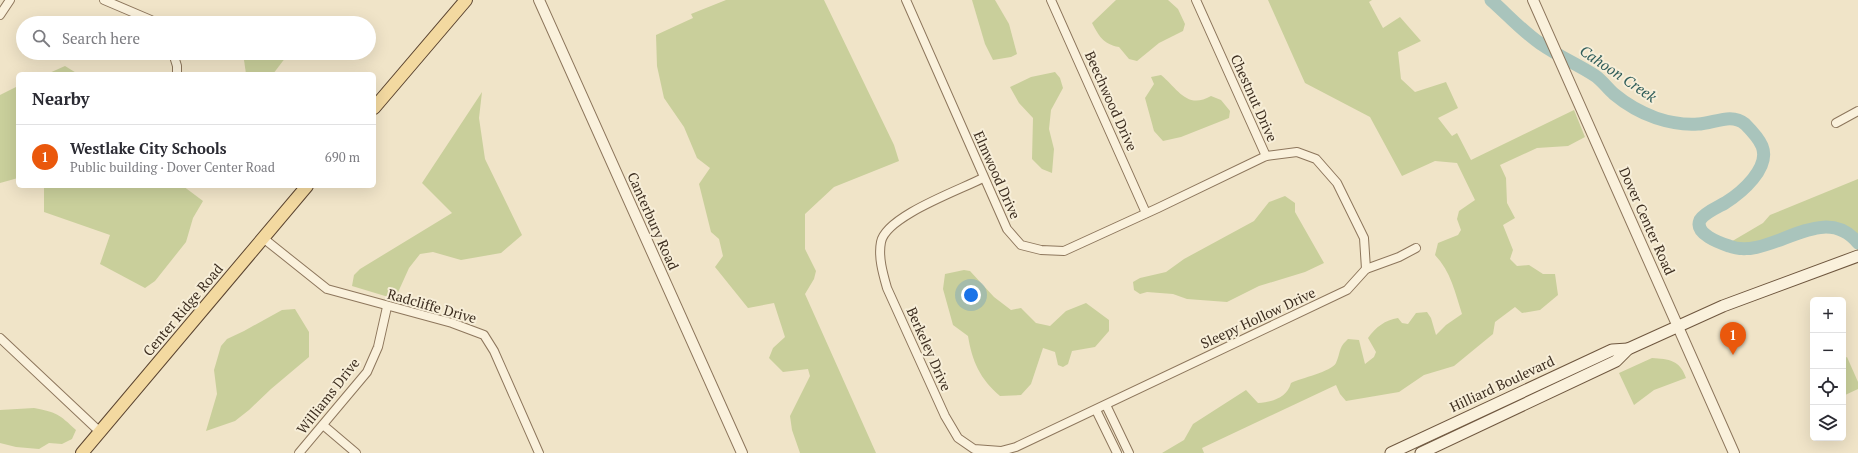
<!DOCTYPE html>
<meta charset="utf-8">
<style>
body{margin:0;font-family:"PT Serif",serif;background:#f2f2f3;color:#2b2b33}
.controls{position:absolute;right:12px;bottom:12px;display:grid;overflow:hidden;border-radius:6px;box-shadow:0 4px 16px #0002}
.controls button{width:36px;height:36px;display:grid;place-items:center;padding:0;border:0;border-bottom:1px solid #e1e1e2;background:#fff;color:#2b2b33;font:20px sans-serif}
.you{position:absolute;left:971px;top:295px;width:14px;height:14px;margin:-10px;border:3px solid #fff;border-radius:50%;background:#1a73e8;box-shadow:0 0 0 6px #1a73e833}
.badge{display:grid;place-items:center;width:26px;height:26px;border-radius:50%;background:#ea580c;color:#fff;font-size:13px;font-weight:700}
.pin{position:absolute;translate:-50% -33px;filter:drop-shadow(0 1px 2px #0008)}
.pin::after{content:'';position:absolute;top:21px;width:14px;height:12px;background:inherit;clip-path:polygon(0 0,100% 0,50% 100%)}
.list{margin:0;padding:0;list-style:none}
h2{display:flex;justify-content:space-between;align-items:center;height:52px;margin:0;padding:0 16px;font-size:17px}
h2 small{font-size:13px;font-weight:400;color:#7c7c81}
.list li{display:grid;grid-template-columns:26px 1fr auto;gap:12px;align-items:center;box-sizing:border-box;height:64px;padding:0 16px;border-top:1px solid #e1e1e2}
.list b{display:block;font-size:15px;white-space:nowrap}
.list p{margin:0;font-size:13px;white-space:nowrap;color:#7c7c81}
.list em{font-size:13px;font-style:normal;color:#7c7c81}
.icon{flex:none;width:22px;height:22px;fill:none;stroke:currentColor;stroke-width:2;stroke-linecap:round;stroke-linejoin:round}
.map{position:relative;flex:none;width:1858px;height:453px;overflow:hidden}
.search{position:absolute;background:#fff;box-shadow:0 4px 16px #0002;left:16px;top:16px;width:360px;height:44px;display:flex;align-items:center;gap:10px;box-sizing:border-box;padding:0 14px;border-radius:22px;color:#7c7c81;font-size:15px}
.panel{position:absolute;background:#fff;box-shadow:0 4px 16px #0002;left:16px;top:72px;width:360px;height:116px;border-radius:6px}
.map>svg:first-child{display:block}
.green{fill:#c9cf9b}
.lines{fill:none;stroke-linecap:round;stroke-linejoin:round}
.river{stroke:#a9c4bc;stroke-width:13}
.minor-casing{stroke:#8d765c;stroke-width:10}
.tertiary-casing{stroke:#8d765c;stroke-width:12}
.secondary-casing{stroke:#6f573f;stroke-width:13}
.primary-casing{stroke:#5b4430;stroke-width:14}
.minor{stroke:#faf1dc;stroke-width:8}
.tertiary{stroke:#faf1dc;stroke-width:10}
.secondary{stroke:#faf1dc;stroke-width:11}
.primary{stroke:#f3d9a0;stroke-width:12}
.labels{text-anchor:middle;stroke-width:4;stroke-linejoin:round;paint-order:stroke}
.street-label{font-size:14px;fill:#3d2e20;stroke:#f7eed8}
.water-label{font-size:15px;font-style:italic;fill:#2f5d5a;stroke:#f7eed8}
</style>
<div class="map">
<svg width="1858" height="453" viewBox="0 0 1858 453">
<rect width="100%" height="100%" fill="#f0e4c8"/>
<g class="green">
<path d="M 726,0 L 824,0 L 894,145 L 899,161 L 834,187 L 805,214 L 805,249 L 816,271 L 814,279 L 805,294 L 876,453 L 800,453 L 792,430 L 790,416 L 810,376 L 808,369 L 783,372 L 769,358 L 773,348 L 785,337 L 774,303 L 748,308 L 715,267 L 723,256 L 719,239 L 711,232 L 699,184 L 710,168 L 697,158 L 684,127 L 664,98 L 657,66 L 656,35 L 693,18 L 691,14 Z"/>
<path d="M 972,0 L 995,0 L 1009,24 L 1017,54 L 1011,57 L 993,60 L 985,44 Z"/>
<path d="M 1116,0 L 1168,0 L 1178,9 L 1185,24 L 1183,31 L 1159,43 L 1137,61 L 1129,59 L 1119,47 C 1103,44 1099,36 1092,23 Z"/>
<path d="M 1268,0 L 1372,0 L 1369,2 L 1383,28 L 1400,17 L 1421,41 L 1398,52 L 1401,79 L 1415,92 L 1446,82 L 1458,108 L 1438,118 L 1452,136 L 1457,133 L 1471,160 L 1574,110 L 1585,137 L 1568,146 L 1537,148 L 1500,165 L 1506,178 L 1507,203 L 1515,218 L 1503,225 L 1513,250 L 1510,259 L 1517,266 L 1529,265 L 1543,274 L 1555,274 L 1558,295 L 1540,310 L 1522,313 L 1515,307 L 1495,322 L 1493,334 L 1454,366 L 1424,375 L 1399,392 L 1346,401 L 1340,394 L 1336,385 L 1202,448 L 1204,453 L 1162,453 L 1184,440 L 1193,424 L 1246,390 L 1258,403 C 1272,402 1287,398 1291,383 C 1301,378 1331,372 1336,363 C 1341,352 1338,348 1348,339 L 1359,340 L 1365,364 L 1374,357 L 1376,352 L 1368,338 C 1376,327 1385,320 1398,318 L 1402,323 L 1408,324 L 1416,313 L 1427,312 L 1431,318 L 1436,335 L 1446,325 L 1462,314 C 1455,292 1451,272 1435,255 L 1438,243 L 1458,235 L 1461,230 L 1457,219 L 1459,211 L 1475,200 L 1457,163 L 1435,161 L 1402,176 L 1370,117 L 1305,83 Z"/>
<path d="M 243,53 L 289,53 L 273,74 L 246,74 Z"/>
<path d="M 65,66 L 78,74 L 47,74 Z"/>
<path d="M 1055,72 L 1060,78 L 1063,88 L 1051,110 L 1049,129 L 1054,149 L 1052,173 L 1042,169 L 1032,159 L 1033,118 L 1019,103 L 1010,87 L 1031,77 Z"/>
<path d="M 1161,75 C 1178,89 1187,110 1211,96 L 1221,100 L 1230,111 L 1229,118 L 1181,137 L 1163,141 L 1154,131 L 1145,98 L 1154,84 L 1151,77 Z"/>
<path d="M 18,86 L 18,178 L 0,183 L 0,95 Z"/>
<path d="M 482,92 L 479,118 L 485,159 L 522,235 L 501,253 L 461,260 L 433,252 L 420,254 L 409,268 L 395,299 L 352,286 L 354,275 L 360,269 L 452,213 L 422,183 Z"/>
<path d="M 1858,179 L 1858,240 L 1841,229 L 1822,227 L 1796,233 L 1750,248 L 1731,247 L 1729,243 L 1763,223 L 1770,215 Z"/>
<path d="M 44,186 L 183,186 L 203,201 L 193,218 L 186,242 L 155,281 L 145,288 L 100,264 L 110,235 L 44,212 Z"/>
<path d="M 1285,196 L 1295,203 L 1295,212 L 1324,263 L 1305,272 L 1259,286 L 1227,302 L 1187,299 L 1173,294 L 1147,292 L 1140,294 L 1134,290 L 1133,282 L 1140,278 L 1166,272 L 1184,259 L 1254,221 L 1269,202 Z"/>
<path d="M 964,270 L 970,271 L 994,297 L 1011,310 L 1021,308 L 1036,323 L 1050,326 L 1066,311 L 1086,303 L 1109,320 L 1109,331 L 1095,347 L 1072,351 L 1068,364 L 1063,367 L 1058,365 L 1055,352 L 1043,348 L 1031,384 L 1021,395 L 1000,396 C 980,379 972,361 968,336 L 953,325 L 943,289 L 945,274 Z"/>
<path d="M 295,309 L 309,332 L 309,357 L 271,389 L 249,410 L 235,421 L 206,431 L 217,394 L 214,370 L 221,346 L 227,339 L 244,331 L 282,310 Z"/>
<path d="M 1847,357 L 1858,382 L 1858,389 L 1843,396 L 1843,359 Z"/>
<path d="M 1652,358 C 1669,359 1680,360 1686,378 L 1654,390 L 1634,405 L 1619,373 Z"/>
<path d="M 34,408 C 56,412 59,414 76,430 L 72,439 L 62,444 L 49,443 L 39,449 L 16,447 L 0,443 L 0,410 Z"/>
</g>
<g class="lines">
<path class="river" d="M 1491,0 C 1507,14 1523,32 1541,44 C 1558,56 1577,64 1594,75 C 1602,80 1607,88 1614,94 C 1626,104 1642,113 1656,118 C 1671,123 1683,125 1698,124 C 1713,124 1731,112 1745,124 C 1751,130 1759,139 1762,146 C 1771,168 1741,193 1725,203 C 1718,207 1704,213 1700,220 C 1694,234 1720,243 1729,246 C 1770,262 1822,199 1858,243"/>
<defs>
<g id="minor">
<path d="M 104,0 L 151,20 L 154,23"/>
<path d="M 906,0 L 1007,229 L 1021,245 L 1041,250 L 1064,251 L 1158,208 L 1266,156 L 1297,152 L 1316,159 L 1337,183 L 1364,238 L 1366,269"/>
<path d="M 1051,0 L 1146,213"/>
<path d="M 1196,0 L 1266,156"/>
<path d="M 0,15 L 10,0"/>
<path d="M 173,53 L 177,66 L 177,74"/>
<path d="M 1836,123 L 1858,111"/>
<path d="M 983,178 C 960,190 886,216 881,242 C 878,257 883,274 887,288 L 945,416 L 958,438 L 974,449 L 1001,451 L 1016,447 L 1347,290 L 1366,269 L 1399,257 L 1416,248"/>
<path d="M 263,238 L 327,289 L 452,323 L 484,335 L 494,351 L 539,453"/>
<path d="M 0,338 L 100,432"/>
<path d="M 1106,405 L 1129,453"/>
<path d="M 1096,410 L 1117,453"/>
<path d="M 323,425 L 356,453"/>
<path d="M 299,453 L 367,372 L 378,347 L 387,307"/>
</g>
<g id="tertiary">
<path d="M 539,0 L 742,453"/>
<path d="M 1533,0 L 1734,453"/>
</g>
<g id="secondary">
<path d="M 1391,453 L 1612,350 L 1628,349"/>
<path d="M 1421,453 L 1616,361 L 1628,349 L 1723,306 L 1858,256"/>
</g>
<g id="primary">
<path d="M 374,108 L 466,0"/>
<path d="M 82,453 L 307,186"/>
</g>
</defs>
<use href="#minor" class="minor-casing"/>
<use href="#tertiary" class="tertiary-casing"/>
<use href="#secondary" class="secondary-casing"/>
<use href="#primary" class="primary-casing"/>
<use href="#minor" class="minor"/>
<use href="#tertiary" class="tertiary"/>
<use href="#secondary" class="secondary"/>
<use href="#primary" class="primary"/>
</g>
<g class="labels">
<g class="street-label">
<text transform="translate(1254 98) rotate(66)" y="5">Chestnut Drive</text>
<text transform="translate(1111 101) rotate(66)" y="5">Beechwood Drive</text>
<text transform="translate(997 175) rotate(66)" y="5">Elmwood Drive</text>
<text transform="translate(653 221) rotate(66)" y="5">Canterbury Road</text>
<text transform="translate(1647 221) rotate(66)" y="5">Dover Center Road</text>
<text transform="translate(432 306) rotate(16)" y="5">Radcliffe Drive</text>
<text transform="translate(183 310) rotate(-50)" y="5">Center Ridge Road</text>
<text transform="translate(1258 318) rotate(-25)" y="5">Sleepy Hollow Drive</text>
<text transform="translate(929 349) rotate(66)" y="5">Berkeley Drive</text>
<text transform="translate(1502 384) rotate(-25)" y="5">Hilliard Boulevard</text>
<text transform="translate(328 396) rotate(-52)" y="5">Williams Drive</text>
</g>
<g class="water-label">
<text transform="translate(1618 74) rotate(34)" y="5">Cahoon Creek</text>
</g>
</g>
</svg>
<div class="controls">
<button>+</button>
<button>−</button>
<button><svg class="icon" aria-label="locate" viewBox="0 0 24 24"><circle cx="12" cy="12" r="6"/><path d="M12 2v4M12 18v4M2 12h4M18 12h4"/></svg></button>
<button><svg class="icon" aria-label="layers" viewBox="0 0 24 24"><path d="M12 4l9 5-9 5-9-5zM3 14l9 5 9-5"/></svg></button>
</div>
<div class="you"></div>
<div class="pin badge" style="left:1733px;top:355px">1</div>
<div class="search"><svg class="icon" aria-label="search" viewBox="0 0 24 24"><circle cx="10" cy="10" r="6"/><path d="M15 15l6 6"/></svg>Search here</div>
<section class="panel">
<h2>Nearby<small></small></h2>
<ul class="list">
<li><span class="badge">1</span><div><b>Westlake City Schools</b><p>Public building · Dover Center Road</p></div><em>690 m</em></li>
</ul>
</section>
</div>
